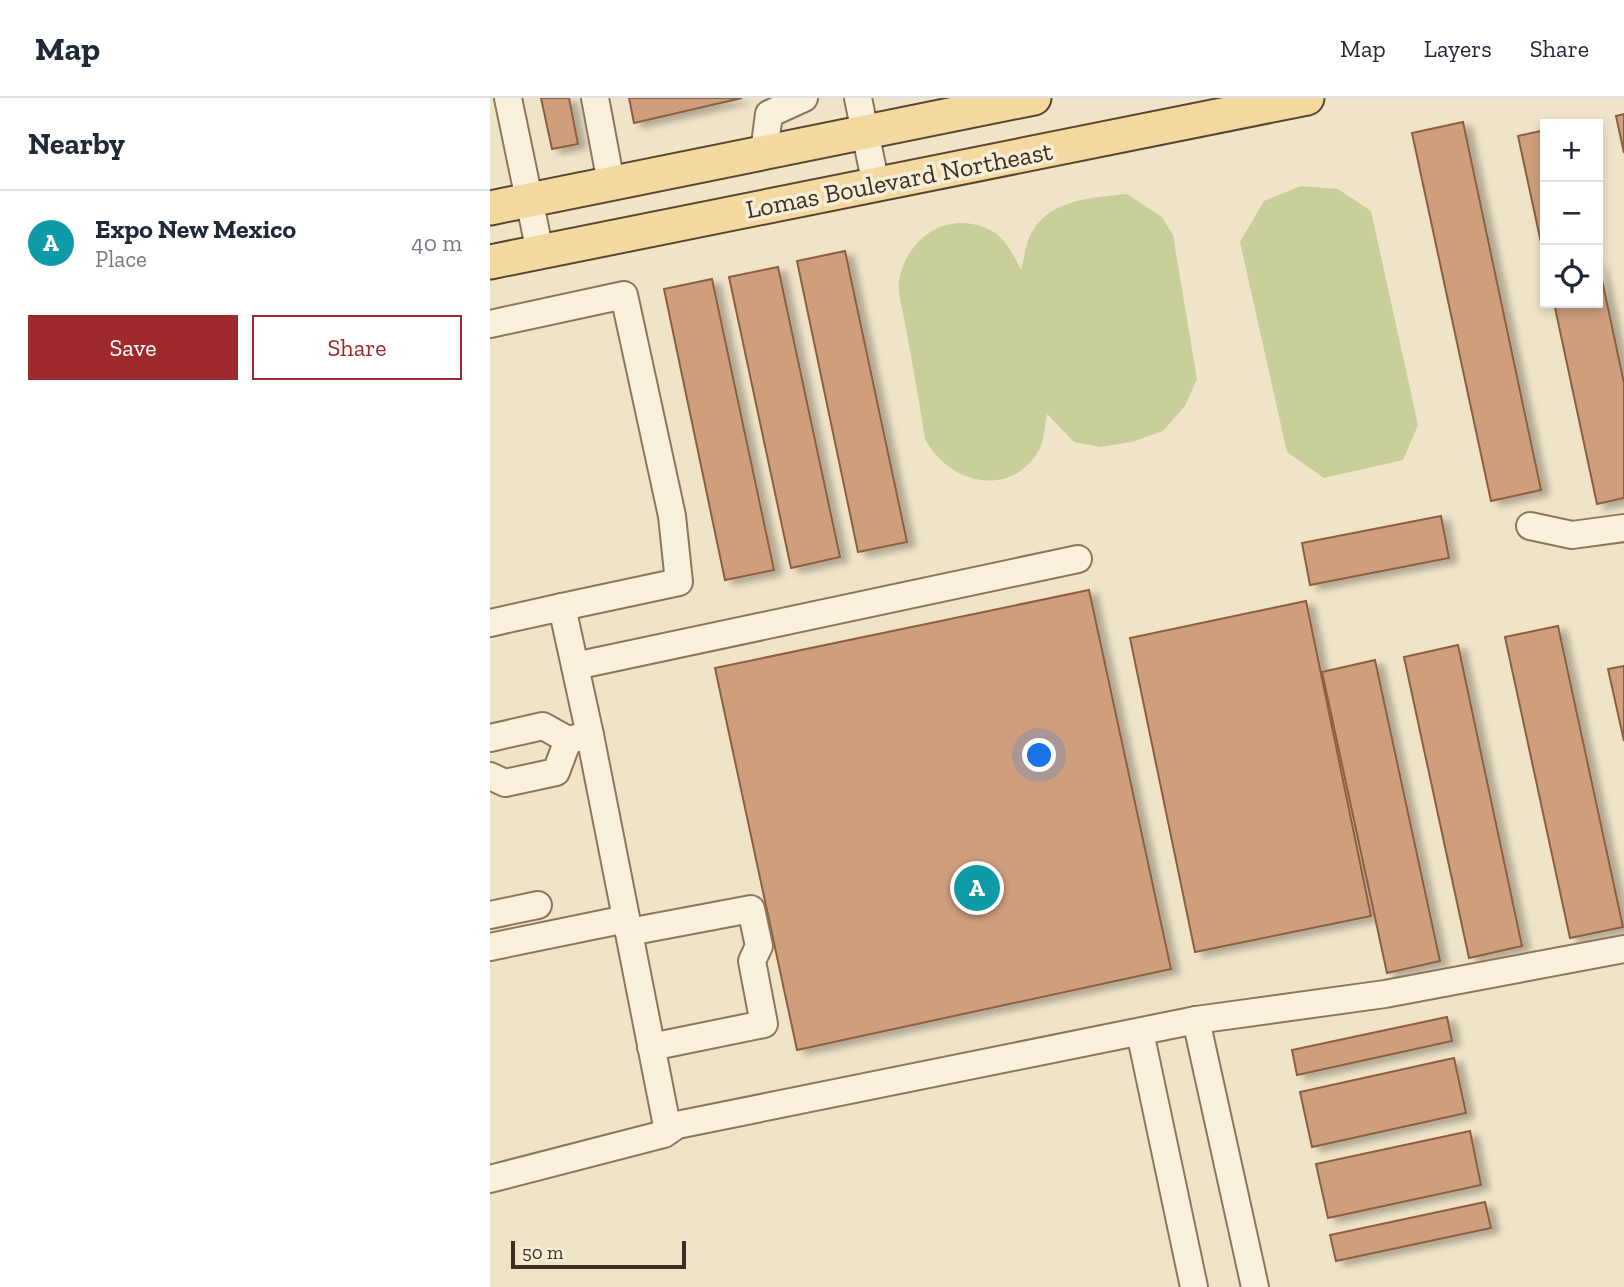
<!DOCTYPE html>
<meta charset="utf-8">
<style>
body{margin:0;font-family:"Zilla Slab",serif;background:#f2f2f3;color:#1f2937}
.controls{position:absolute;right:21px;top:21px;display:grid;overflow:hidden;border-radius:0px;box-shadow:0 4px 10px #0003}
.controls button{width:63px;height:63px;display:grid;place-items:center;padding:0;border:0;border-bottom:2px solid #e0e1e3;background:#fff;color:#1f2937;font:35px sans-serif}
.scale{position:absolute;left:21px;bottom:18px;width:175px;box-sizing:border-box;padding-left:7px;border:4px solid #3d2e20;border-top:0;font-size:19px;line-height:24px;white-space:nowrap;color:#3d2e20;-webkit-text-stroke:5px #f7eed8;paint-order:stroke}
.you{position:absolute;left:550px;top:658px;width:24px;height:24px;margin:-18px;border:5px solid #fff;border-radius:50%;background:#1a73e8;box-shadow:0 0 0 10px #1a73e833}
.badge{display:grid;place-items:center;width:46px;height:46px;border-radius:50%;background:#9e2a2b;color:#fff;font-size:23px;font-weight:700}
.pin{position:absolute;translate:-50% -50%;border:4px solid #fff;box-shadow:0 2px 7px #0006}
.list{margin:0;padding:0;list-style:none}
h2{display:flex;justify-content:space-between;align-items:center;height:91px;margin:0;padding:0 28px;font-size:30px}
h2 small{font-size:23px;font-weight:400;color:#747a83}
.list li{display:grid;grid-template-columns:46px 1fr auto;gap:21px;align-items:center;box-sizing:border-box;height:105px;padding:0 28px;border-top:2px solid #e0e1e3}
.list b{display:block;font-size:26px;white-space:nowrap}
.list p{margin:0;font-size:23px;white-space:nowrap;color:#747a83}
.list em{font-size:23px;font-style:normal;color:#747a83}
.actions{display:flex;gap:14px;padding:21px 28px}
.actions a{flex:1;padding:16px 0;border:2px solid #9e2a2b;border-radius:0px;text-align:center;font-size:24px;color:#9e2a2b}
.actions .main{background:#9e2a2b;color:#fff}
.icon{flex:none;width:38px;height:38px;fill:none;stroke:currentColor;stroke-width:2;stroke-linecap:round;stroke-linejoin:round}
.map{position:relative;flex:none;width:1134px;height:1189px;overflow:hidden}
header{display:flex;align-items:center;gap:42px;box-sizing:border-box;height:98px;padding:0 35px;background:#fff;border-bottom:2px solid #e0e1e3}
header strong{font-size:33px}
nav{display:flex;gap:38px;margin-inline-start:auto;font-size:24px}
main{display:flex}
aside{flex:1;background:#fff}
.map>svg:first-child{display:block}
.pitch{fill:#c9cf9b}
.building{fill:#cf9f7d;stroke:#8d5f41;stroke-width:2;filter:url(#shadow)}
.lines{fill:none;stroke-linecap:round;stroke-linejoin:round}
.minor-casing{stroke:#8d765c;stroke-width:30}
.major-casing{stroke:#5b4430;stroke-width:37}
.minor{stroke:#faf1dc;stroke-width:26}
.major{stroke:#f3d9a0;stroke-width:33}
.labels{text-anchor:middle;stroke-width:7;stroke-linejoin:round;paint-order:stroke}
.street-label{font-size:26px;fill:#3d2e20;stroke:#f7eed8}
</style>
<header>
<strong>Map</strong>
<nav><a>Map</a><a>Layers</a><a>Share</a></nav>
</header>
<main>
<aside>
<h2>Nearby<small></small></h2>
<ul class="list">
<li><span class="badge" style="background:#0f9aa8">A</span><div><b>Expo New Mexico</b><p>Place</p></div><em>40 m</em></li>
</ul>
<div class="actions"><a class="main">Save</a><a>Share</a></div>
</aside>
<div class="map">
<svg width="1134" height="1189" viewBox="0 0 1134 1189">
<defs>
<filter id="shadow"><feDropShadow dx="8" dy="4.5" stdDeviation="3.5" flood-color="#0004"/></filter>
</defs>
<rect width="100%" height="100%" fill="#f0e4c8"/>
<g class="pitch">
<path d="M 811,88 L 848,91 L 881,113 L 928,327 L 913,362 L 834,380 L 797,354 L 750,144 L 774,103 Z"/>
<path d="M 637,96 L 672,119 L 683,137 L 707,281 L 695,308 L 673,333 L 642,344 L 610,349 L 584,344 L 557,316 C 554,329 555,346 546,357 C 515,402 456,382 435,341 C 429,302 422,264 415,225 C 413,213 407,195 409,183 C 414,151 441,123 474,125 C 508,128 518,145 531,172 C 534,162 535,150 539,140 C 556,101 600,100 637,96 Z"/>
</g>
<g class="building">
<path d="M 51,0 L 79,0 L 88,46 L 62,51 Z"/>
<path d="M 139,0 L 252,0 L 144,25 Z"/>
<path d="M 1134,16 L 1134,55 L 1126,18 Z"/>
<path d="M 973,24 L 1051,392 L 1001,403 L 922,35 Z"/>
<path d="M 1055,32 L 1055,163 L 1028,38 Z"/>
<path d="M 355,153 L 417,444 L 368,454 L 307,163 Z"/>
<path d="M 1108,163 L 1134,285 L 1134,400 L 1107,406 L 1064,205 L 1108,205 Z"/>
<path d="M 288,169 L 350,459 L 301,470 L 239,179 Z"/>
<path d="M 222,181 L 284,472 L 235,482 L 174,191 Z"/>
<path d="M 951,418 L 959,460 L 820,487 L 812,445 Z"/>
<path d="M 599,492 L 681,871 L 307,952 L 225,570 Z"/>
<path d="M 816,503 L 881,818 L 705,854 L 640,540 Z"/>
<path d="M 1068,528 L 1133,829 L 1080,840 L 1015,539 Z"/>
<path d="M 968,547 L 1032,848 L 979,860 L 914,559 Z"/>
<path d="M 885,562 L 950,863 L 897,875 L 832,574 Z"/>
<path d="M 1134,568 L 1134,643 L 1118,571 Z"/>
<path d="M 957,919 L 962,943 L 807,977 L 802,952 Z"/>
<path d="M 964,960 L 976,1015 L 822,1049 L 810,994 Z"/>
<path d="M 980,1033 L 991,1087 L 838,1120 L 826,1066 Z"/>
<path d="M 995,1104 L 1001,1130 L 846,1163 L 840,1137 Z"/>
</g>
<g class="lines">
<defs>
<g id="minor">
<path d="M 18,0 L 50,154"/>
<path d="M 105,0 L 121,85"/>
<path d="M 368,0 L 386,87"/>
<path d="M 274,54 L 279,16 L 314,0"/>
<path d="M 0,226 L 134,197 L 182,418 L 189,484 L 72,509"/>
<path d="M 1040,428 L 1082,437 L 1134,430"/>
<path d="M 0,525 L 72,509 L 100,637"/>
<path d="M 85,568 L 588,461"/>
<path d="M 0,640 L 53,628 L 78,642 L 100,637 L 178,1033"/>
<path d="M 0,678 L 15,685 L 66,674 L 78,642"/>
<path d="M 0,817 L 48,807"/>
<path d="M 139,834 L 261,811 L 269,848 L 262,863 L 274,926 L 161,949"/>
<path d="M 0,849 L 136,821"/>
<path d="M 706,922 L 765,1189"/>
<path d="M 650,934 L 704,1189"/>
<path d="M 0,1081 L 174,1036 L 187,1027 L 706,922 L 895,896 L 1134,851"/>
</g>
<g id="major">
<path d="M 0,110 L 544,0"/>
<path d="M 0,164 L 817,0"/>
</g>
</defs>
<use href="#minor" class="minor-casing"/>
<use href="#major" class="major-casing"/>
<use href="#minor" class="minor"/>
<use href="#major" class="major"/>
</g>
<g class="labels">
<g class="street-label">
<text transform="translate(409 82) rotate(-11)" y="9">Lomas Boulevard Northeast</text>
</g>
</g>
</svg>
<div class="controls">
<button>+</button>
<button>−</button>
<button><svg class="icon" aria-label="locate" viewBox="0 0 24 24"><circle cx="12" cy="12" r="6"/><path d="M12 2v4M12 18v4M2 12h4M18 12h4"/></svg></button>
</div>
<div class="scale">50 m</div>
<div class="you"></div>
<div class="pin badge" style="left:487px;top:790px;background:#0f9aa8">A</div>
</div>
</main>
